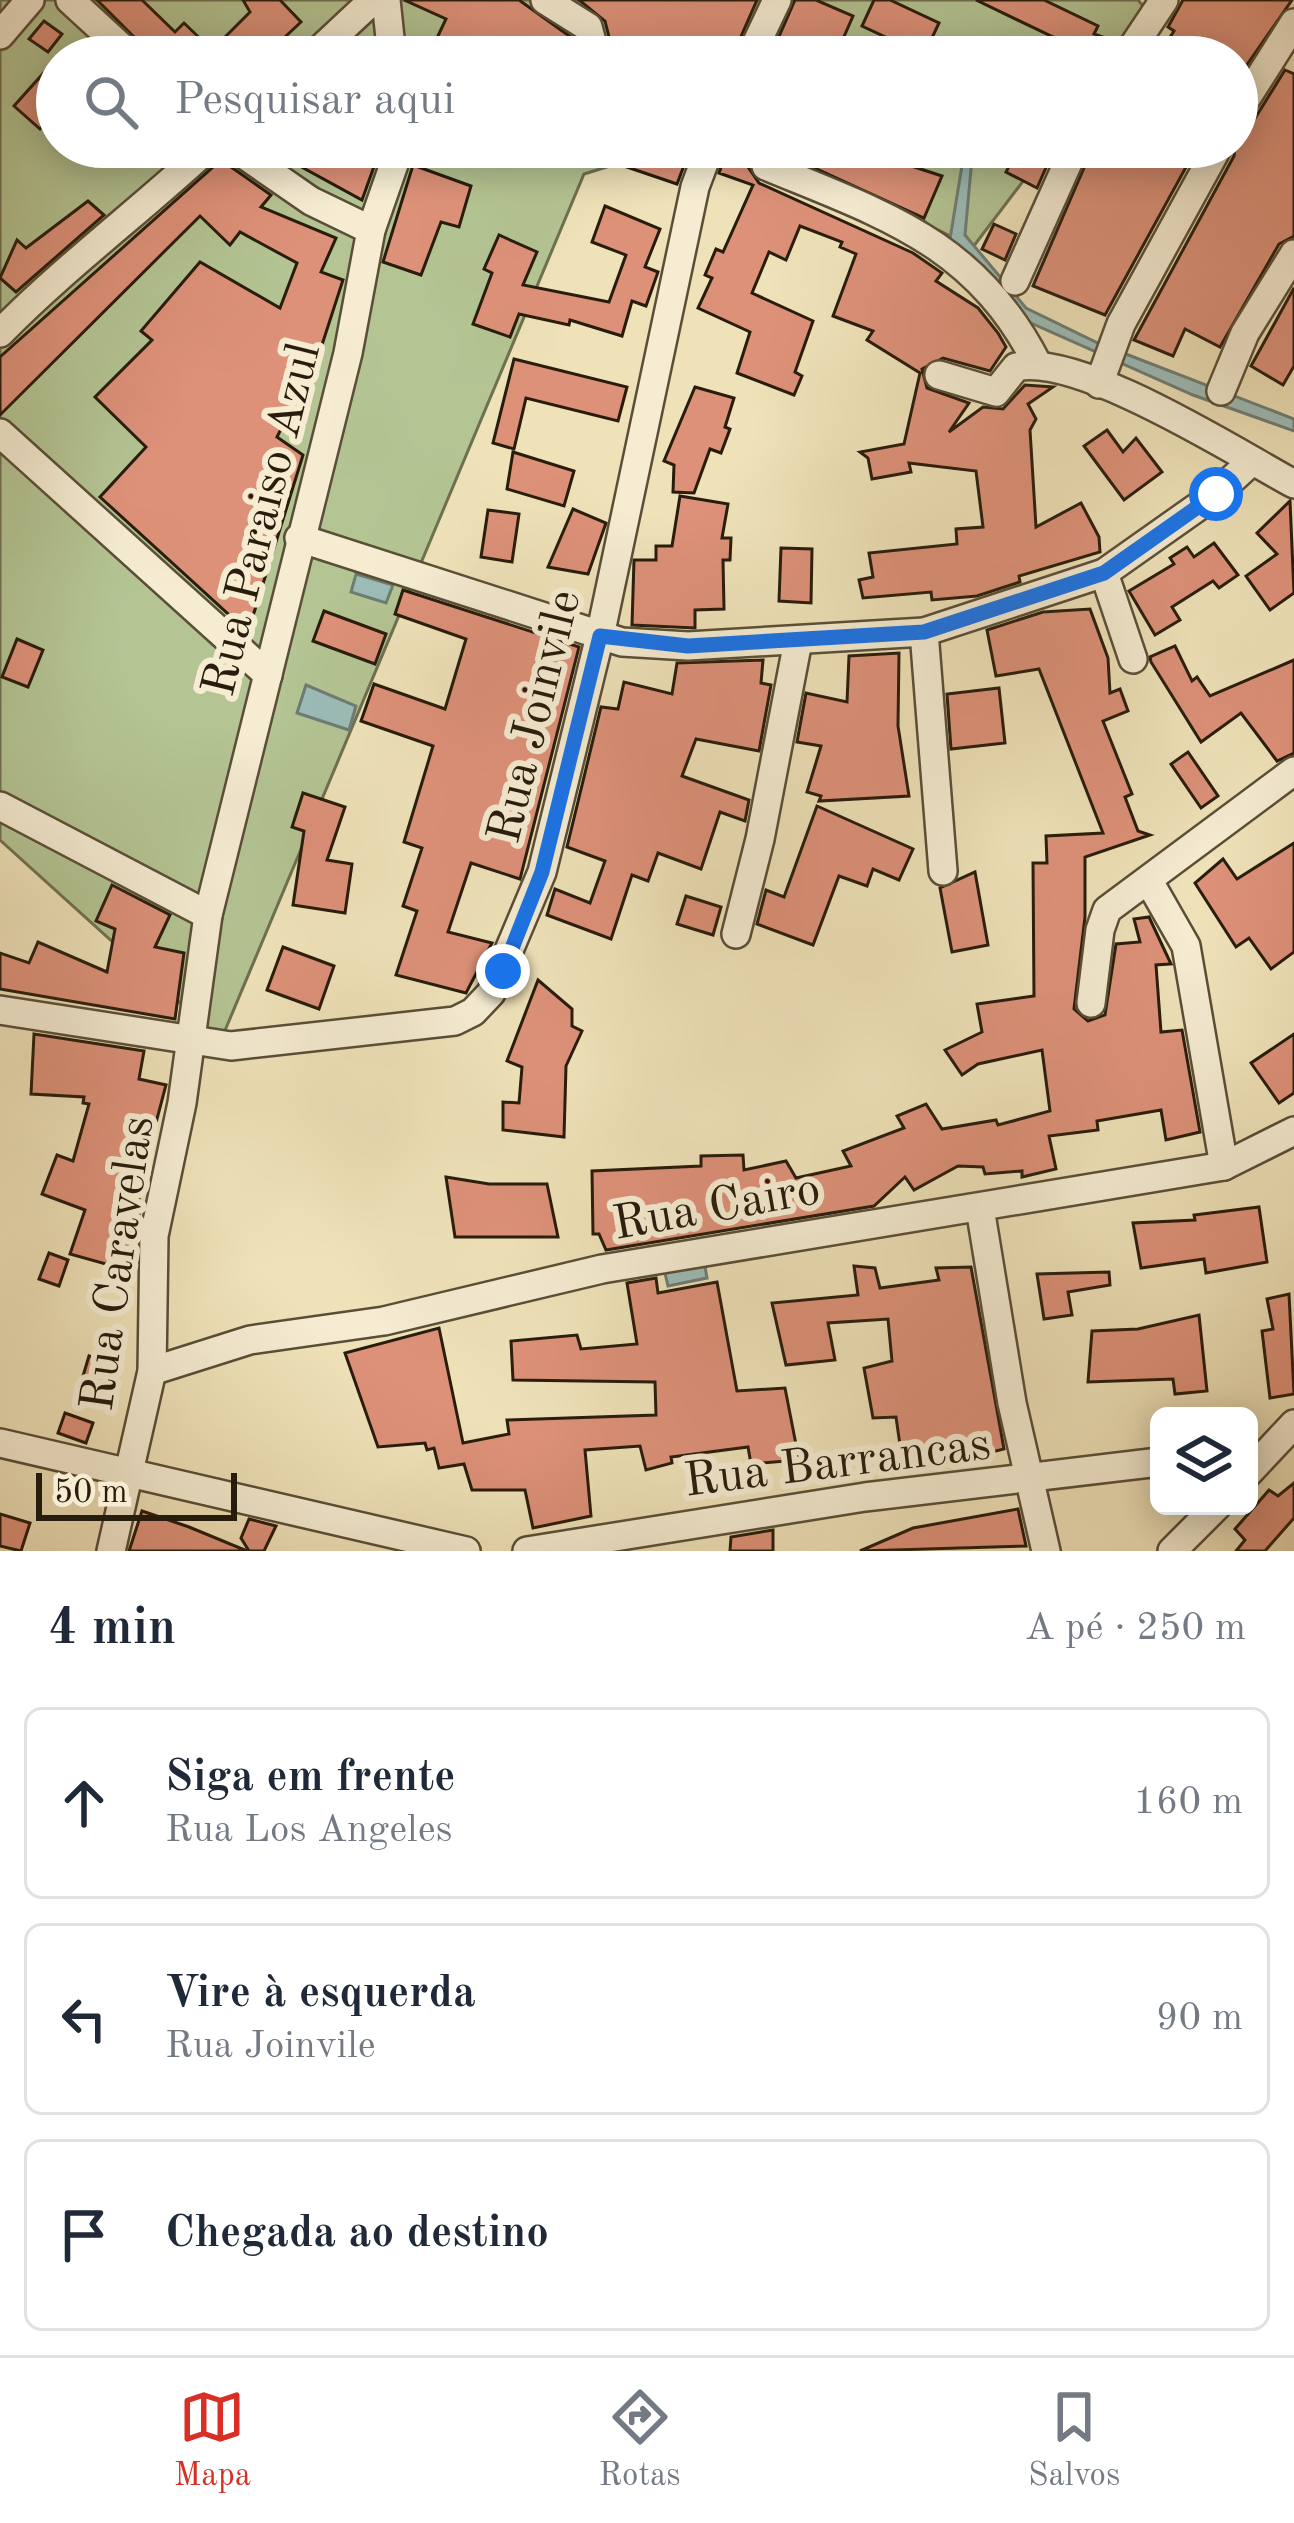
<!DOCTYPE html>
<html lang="pt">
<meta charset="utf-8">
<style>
body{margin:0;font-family:"Old Standard TT",serif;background:#f6f6f7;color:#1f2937}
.controls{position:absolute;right:36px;bottom:36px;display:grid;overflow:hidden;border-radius:18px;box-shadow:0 6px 30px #0003}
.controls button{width:108px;height:108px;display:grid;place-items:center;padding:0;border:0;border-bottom:3px solid #e0e1e3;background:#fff;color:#1f2937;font:60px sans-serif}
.scale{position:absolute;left:36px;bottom:30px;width:201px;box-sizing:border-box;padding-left:12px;border:6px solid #281c0c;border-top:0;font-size:33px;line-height:42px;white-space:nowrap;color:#281c0c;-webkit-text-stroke:9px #f5ecd2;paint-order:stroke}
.stop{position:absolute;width:36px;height:36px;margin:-27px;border:9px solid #1a73e8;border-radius:50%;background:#fff}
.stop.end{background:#1a73e8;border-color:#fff;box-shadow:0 3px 12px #0008}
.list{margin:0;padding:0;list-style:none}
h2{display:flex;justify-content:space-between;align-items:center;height:156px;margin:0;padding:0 48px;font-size:51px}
h2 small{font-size:39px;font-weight:400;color:#747a83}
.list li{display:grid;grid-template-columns:78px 1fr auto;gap:36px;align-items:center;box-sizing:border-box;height:192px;margin:0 24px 24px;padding:0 24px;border:3px solid #e0e1e3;border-radius:18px}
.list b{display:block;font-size:45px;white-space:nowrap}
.list p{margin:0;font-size:39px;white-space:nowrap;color:#747a83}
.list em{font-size:39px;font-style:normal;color:#747a83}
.icon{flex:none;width:66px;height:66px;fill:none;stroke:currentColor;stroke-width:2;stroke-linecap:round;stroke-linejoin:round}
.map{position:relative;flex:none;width:1294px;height:1551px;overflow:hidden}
.search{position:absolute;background:#fff;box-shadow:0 6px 30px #0003;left:36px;right:36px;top:36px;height:132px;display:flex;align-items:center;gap:30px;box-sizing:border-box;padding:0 42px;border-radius:66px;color:#747a83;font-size:45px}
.sheet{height:804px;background:#fff}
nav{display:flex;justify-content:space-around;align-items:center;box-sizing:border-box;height:168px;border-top:3px solid #e0e1e3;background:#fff;font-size:33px;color:#747a83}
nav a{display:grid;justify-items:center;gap:6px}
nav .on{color:#d93025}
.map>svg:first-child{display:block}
.green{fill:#b4c493;stroke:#6e7050;stroke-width:3}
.water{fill:#9cbcb8;stroke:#6e7c73;stroke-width:3}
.building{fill:#dd9179;stroke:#281c0c;stroke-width:3}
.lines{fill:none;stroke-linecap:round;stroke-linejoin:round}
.minor-casing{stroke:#5a4e37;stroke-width:32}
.minor{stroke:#f5ecd2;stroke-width:27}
.route{stroke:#1a73e8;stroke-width:15}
.labels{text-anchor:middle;stroke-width:12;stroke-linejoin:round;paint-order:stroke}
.street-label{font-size:48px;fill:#281c0c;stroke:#f5ecd2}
</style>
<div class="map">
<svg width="1294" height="1551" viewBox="0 0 1294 1551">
<rect width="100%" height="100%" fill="#efe2b9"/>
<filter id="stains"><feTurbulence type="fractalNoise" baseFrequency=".00167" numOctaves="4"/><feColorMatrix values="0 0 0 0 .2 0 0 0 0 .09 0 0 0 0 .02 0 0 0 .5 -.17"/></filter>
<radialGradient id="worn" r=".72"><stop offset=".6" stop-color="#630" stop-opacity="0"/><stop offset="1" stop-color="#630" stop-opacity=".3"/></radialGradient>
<g class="green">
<path d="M 0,0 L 1138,0 L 1149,13 L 1116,57 L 57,57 L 57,147 L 671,147 L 584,174 L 221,1040 L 0,840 Z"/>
<path d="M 835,147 L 1049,147 L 973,247 L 930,226 Z"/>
</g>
<g class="water">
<path d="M 965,147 L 973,147 L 965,235 L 1026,308 L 1100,344 L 1294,419 L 1294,431 L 1193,395 L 1022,319 L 950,239 Z"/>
<path d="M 356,574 L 393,585 L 386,603 L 351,592 Z"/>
<path d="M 306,685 L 356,706 L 349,730 L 297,713 Z"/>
<path d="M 704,1261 L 707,1278 L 668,1286 L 664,1269 Z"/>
</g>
<g class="building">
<path d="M 97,0 L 142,0 L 175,32 L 184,23 L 212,50 L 250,12 L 243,0 L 280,0 L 301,22 L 285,37 L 297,49 L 294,57 L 154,57 Z"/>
<path d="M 404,0 L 519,0 L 572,38 L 577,57 L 471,57 L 436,40 L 446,19 Z"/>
<path d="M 579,0 L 757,0 L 732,57 L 614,57 L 605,21 Z"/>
<path d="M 795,0 L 816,0 L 853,16 L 835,57 L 770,57 Z"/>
<path d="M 874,0 L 890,0 L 939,23 L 924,55 L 862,26 Z"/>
<path d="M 976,0 L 1044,0 L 1098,26 L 1094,34 L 1111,40 L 1104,57 L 1046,57 L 1057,39 Z"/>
<path d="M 1183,0 L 1292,0 L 1237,79 L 1237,57 L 1157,57 L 1174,31 L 1168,27 Z"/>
<path d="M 44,21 L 62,34 L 48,52 L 29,39 Z"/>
<path d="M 359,38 L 373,48 L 374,57 L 338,57 Z"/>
<path d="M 57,58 L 57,111 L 40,129 L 14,106 Z"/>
<path d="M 1285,70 L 1294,74 L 1294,236 L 1279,244 L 1220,347 L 1185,329 L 1173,356 L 1134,340 L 1234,156 L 1237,131 L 1252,123 Z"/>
<path d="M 265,147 L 381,147 L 362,200 Z"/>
<path d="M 628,147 L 691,147 L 677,184 L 621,165 Z"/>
<path d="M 728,147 L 853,147 L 942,176 L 924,218 L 773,149 L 756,151 L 748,167 L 759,183 L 913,253 L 942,273 L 936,281 L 978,308 L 998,333 L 1006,347 L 990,371 L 943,358 L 922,369 L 927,388 L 969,403 L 949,432 L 983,407 L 1003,409 L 1025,385 L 1053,387 L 1028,404 L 1036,419 L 1030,430 L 1036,527 L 1081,503 L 1099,537 L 1100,552 L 1019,576 L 1020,582 L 977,596 L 932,600 L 931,592 L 863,598 L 859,580 L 873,577 L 869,553 L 957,544 L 956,529 L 983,527 L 976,471 L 909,463 L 911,472 L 872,479 L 868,458 L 860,452 L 904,444 L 920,373 L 867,340 L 873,331 L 833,316 L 856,254 L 840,247 L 842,242 L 800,226 L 786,260 L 769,252 L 752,293 L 813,321 L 795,372 L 802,376 L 794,395 L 737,373 L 750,332 L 698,308 L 712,278 L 705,275 L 716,249 L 723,252 L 753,185 L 719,173 Z"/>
<path d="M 1019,147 L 1055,147 L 1037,188 L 1006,172 Z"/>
<path d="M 1093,147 L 1197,147 L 1105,315 L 1033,286 Z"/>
<path d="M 221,160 L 271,195 L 261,207 L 336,238 L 321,272 L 343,280 L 320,351 L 277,437 L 303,455 L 248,632 L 100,497 L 146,447 L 95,397 L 152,340 L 141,331 L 200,262 L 280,308 L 297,263 L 240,232 L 230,245 L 200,216 L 0,415 L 0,357 Z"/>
<path d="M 413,165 L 471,186 L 459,227 L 441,222 L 421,275 L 383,262 Z"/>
<path d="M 88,201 L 104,215 L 16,292 L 0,278 L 17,240 L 26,248 Z"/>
<path d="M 605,206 L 660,229 L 645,267 L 658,272 L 646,306 L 632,301 L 622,336 L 570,320 L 569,325 L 519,314 L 510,337 L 473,324 L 492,273 L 484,269 L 499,235 L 537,252 L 523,285 L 609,302 L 626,255 L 592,242 Z"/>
<path d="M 994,224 L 1016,234 L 1005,260 L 982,249 Z"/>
<path d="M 1294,288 L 1294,366 L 1283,385 L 1251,366 Z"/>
<path d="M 514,359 L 627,387 L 618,421 L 526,398 L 514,449 L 493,443 Z"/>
<path d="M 695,387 L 734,398 L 725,427 L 730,429 L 721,453 L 710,449 L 694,493 L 673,492 L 674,465 L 664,461 Z"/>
<path d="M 1107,430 L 1123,452 L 1136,438 L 1162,472 L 1124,500 L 1084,446 Z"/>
<path d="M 513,452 L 574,471 L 564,506 L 507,489 Z"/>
<path d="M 680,496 L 728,504 L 722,538 L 731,538 L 730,560 L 723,560 L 724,609 L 695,610 L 695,628 L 632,625 L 634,560 L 656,560 L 656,546 L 672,546 Z"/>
<path d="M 1290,501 L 1294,593 L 1270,610 L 1246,576 L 1277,554 L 1257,533 Z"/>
<path d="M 573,509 L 606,523 L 588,574 L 548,567 Z"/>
<path d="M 488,510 L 519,514 L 512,562 L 481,557 Z"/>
<path d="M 1214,543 L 1238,575 L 1219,588 L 1213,581 L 1172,607 L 1180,620 L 1155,635 L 1129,591 L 1174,564 L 1170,558 L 1187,547 L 1194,557 Z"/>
<path d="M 781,548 L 812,549 L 811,603 L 779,601 Z"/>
<path d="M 403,590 L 579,647 L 520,879 L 471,863 L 448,932 L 492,943 L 466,993 L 396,975 L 417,911 L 403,906 L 422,848 L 404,842 L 433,746 L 361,721 L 374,684 L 445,709 L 466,639 L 395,614 Z"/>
<path d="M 1090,609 L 1108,658 L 1110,693 L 1120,689 L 1128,711 L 1103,721 L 1132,794 L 1125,797 L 1138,831 L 1150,835 L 1085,857 L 1085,917 L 1074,1009 L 1088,1021 L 1105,1015 L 1116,944 L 1140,942 L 1134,919 L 1149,917 L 1171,964 L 1156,965 L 1161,1032 L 1182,1030 L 1200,1132 L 1166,1140 L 1161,1110 L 1097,1121 L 1098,1130 L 1049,1136 L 1056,1169 L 1022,1177 L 1022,1171 L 985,1174 L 983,1167 L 958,1166 L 914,1190 L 905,1177 L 874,1206 L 606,1250 L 599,1234 L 593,1234 L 592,1171 L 701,1166 L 701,1156 L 743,1155 L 744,1170 L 786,1161 L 796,1178 L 851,1166 L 843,1151 L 904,1128 L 897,1116 L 926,1104 L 942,1129 L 996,1120 L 998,1125 L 1050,1111 L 1042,1050 L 978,1064 L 962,1075 L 945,1050 L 982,1032 L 977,1004 L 1034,996 L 1033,863 L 1047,863 L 1046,836 L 1103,833 L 1039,669 L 996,676 L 987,630 L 1043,612 Z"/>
<path d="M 324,611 L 386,634 L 375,664 L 313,641 Z"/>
<path d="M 17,639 L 43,650 L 28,687 L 2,677 Z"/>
<path d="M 1175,646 L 1192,681 L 1197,677 L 1210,696 L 1294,660 L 1294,753 L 1277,761 L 1241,713 L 1201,742 L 1151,662 L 1150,657 Z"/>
<path d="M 899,653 L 898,726 L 909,796 L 819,801 L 821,796 L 807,792 L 821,746 L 797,742 L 806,693 L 847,702 L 849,656 Z"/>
<path d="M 763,660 L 761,683 L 771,685 L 759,751 L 696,739 L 682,776 L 749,800 L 745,821 L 720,812 L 701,869 L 658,853 L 648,881 L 632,875 L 611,939 L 547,915 L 555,889 L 590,903 L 605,861 L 567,847 L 601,707 L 618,709 L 624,682 L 672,694 L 677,663 Z"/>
<path d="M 999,688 L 1005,743 L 951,749 L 947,694 Z"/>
<path d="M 1188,752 L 1218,796 L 1201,808 L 1171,764 Z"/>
<path d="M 303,793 L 345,807 L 327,860 L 352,864 L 345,913 L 293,905 L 304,831 L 292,827 Z"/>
<path d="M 817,806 L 913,849 L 899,880 L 873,869 L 867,886 L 839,876 L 813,945 L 757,924 L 766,890 L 784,897 Z"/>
<path d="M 1294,843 L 1294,952 L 1271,969 L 1249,938 L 1236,947 L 1195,883 L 1223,859 L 1237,879 Z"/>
<path d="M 975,872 L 988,945 L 952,952 L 940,888 Z"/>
<path d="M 112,885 L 170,915 L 155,947 L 184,953 L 175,1019 L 0,989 L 0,953 L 29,963 L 38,942 L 107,972 L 115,929 L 96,921 Z"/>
<path d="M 686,896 L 721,907 L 713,935 L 677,924 Z"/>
<path d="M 283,947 L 334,966 L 319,1009 L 267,990 Z"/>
<path d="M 538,980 L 572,1009 L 572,1026 L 582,1031 L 566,1066 L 564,1137 L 503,1130 L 503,1102 L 519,1103 L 522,1067 L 507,1061 Z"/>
<path d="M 34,1034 L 144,1051 L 139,1079 L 166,1085 L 139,1187 L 139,1219 L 127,1270 L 70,1254 L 85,1210 L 42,1194 L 57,1155 L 73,1161 L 89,1104 L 83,1103 L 84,1097 L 31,1094 Z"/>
<path d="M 1294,1034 L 1294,1093 L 1279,1103 L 1251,1063 Z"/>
<path d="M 446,1177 L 489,1184 L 547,1184 L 558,1237 L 455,1237 Z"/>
<path d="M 1259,1207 L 1267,1262 L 1206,1273 L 1204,1259 L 1141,1268 L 1133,1223 L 1195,1220 L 1194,1215 Z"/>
<path d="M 49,1253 L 68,1260 L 59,1286 L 39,1279 Z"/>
<path d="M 854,1266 L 875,1268 L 880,1288 L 939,1280 L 936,1268 L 971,1267 L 1004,1449 L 972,1457 L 972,1452 L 902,1459 L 896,1417 L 873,1418 L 864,1368 L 892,1361 L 888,1319 L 828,1323 L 835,1360 L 786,1365 L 772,1303 L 858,1295 Z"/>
<path d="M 1109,1272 L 1110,1285 L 1068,1292 L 1072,1315 L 1044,1319 L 1037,1274 Z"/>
<path d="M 656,1278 L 658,1293 L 717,1282 L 737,1391 L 785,1388 L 799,1460 L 751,1464 L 748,1447 L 671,1457 L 672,1463 L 646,1470 L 640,1446 L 585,1450 L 591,1516 L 533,1528 L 525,1490 L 472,1490 L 464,1464 L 439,1468 L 434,1448 L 427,1450 L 425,1443 L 378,1447 L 345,1353 L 439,1328 L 463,1443 L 509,1434 L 507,1420 L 656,1415 L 655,1382 L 513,1380 L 511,1341 L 577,1335 L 581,1349 L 637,1344 L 627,1283 Z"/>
<path d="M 1289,1294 L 1294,1394 L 1270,1398 L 1262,1331 L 1273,1329 L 1267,1299 Z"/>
<path d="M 1199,1315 L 1207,1391 L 1175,1394 L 1173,1379 L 1088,1382 L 1092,1331 L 1138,1329 Z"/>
<path d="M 89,1356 L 116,1365 L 109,1385 L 83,1376 Z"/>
<path d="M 65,1413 L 93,1423 L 86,1443 L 58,1433 Z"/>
<path d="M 1294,1483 L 1294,1518 L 1265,1551 L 1236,1551 L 1245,1540 L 1235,1529 L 1269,1490 L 1278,1496 Z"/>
<path d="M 1018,1509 L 1026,1546 L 860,1551 L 913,1528 Z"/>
<path d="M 142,1511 L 189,1527 L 247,1551 L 129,1551 Z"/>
<path d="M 0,1514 L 30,1523 L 21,1551 L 0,1546 Z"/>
<path d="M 249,1519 L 276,1526 L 264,1551 L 249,1551 L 241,1538 Z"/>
<path d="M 773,1530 L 773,1551 L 730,1551 L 731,1537 Z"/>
</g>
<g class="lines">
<defs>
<g id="minor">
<path d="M 70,0 L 132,57"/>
<path d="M 386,0 L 392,57"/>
<path d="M 545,0 L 588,27 L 596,57"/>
<path d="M 0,35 L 30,0"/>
<path d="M 312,57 L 373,0"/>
<path d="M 750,57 L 777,0"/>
<path d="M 1126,57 L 1164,0"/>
<path d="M 1237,113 L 1294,23"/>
<path d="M 233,147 L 311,201 L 371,230"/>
<path d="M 766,166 C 884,215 976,242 1038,365"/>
<path d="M 1015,281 L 1075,147"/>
<path d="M 0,333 C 66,266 140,211 209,147"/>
<path d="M 939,375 L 996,392 L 1016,367 C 1080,353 1235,452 1294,484"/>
<path d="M 1099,384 L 1121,324 L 1218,147"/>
<path d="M 1221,391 L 1245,333 L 1294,254"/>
<path d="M 0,433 L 268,675"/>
<path d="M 299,538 L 622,642 L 688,646 L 924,632 L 1104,573 L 1216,494 L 1252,461"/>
<path d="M 1104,573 L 1133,659"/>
<path d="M 924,632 L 943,871"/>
<path d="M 0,806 L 208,915"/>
<path d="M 1150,883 L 1186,946 L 1224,1166"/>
<path d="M 736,934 L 760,839 L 798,641"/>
<path d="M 1091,1003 L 1100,930 L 1107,910 L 1294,771"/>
<path d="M 0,1010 L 231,1046 L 455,1021 L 473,1012 L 491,993 L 542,872 L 600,636 L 695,187 L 710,147"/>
<path d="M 980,1208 L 1012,1403 L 1046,1551"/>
<path d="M 152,1371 L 250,1340 L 384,1321 L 602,1269 L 1224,1166 L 1294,1131"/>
<path d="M 0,1443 L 466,1551"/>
<path d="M 1249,1472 L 1294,1424"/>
<path d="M 111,1551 L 152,1371 L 154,1236 L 182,1103 L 208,915 L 348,353 L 371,230 L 400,147"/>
<path d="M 527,1551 L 865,1497 L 1159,1462"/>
<path d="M 1172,1551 L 1217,1506"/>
</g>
</defs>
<use href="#minor" class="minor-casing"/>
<use href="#minor" class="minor"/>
</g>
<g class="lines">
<path class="route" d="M 503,971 L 542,872 L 600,636 L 688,646 L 924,632 L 1104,573 L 1216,494"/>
</g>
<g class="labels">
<g class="street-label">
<text transform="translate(259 519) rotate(-76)" y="17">Rua Paraiso Azul</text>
<text transform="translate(532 716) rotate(-76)" y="17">Rua Joinvile</text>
<text transform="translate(716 1204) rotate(-10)" y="17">Rua Cairo</text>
<text transform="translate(115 1263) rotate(-82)" y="17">Rua Caravelas</text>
<text transform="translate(837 1460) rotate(-7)" y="17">Rua Barrancas</text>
</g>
</g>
<rect width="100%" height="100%" filter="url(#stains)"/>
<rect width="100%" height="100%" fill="url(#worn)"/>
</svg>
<div class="controls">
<button><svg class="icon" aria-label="layers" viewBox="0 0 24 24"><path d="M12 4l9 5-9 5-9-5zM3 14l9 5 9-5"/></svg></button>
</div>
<div class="scale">50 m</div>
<div class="stop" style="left:1216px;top:494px"></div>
<div class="stop end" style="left:503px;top:971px"></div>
<div class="search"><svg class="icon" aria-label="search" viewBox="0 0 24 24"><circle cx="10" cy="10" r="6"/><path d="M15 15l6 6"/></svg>Pesquisar aqui</div>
</div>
<section class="sheet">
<h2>4 min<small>A pé · 250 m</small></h2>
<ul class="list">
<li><svg class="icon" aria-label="ahead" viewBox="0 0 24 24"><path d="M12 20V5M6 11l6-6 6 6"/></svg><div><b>Siga em frente</b><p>Rua Los Angeles</p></div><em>160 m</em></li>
<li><svg class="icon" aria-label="left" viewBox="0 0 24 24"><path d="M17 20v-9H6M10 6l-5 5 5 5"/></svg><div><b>Vire à esquerda</b><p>Rua Joinvile</p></div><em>90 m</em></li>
<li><svg class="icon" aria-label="arrive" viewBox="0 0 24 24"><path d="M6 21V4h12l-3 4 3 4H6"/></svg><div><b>Chegada ao destino</b></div></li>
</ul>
</section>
<nav>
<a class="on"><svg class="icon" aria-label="map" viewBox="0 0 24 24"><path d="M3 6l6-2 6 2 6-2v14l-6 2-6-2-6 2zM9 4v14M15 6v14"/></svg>Mapa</a>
<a><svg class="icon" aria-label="directions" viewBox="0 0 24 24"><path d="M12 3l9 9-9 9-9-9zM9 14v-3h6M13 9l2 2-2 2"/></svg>Rotas</a>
<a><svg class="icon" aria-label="saved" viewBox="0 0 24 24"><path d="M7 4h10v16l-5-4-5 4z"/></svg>Salvos</a>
</nav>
